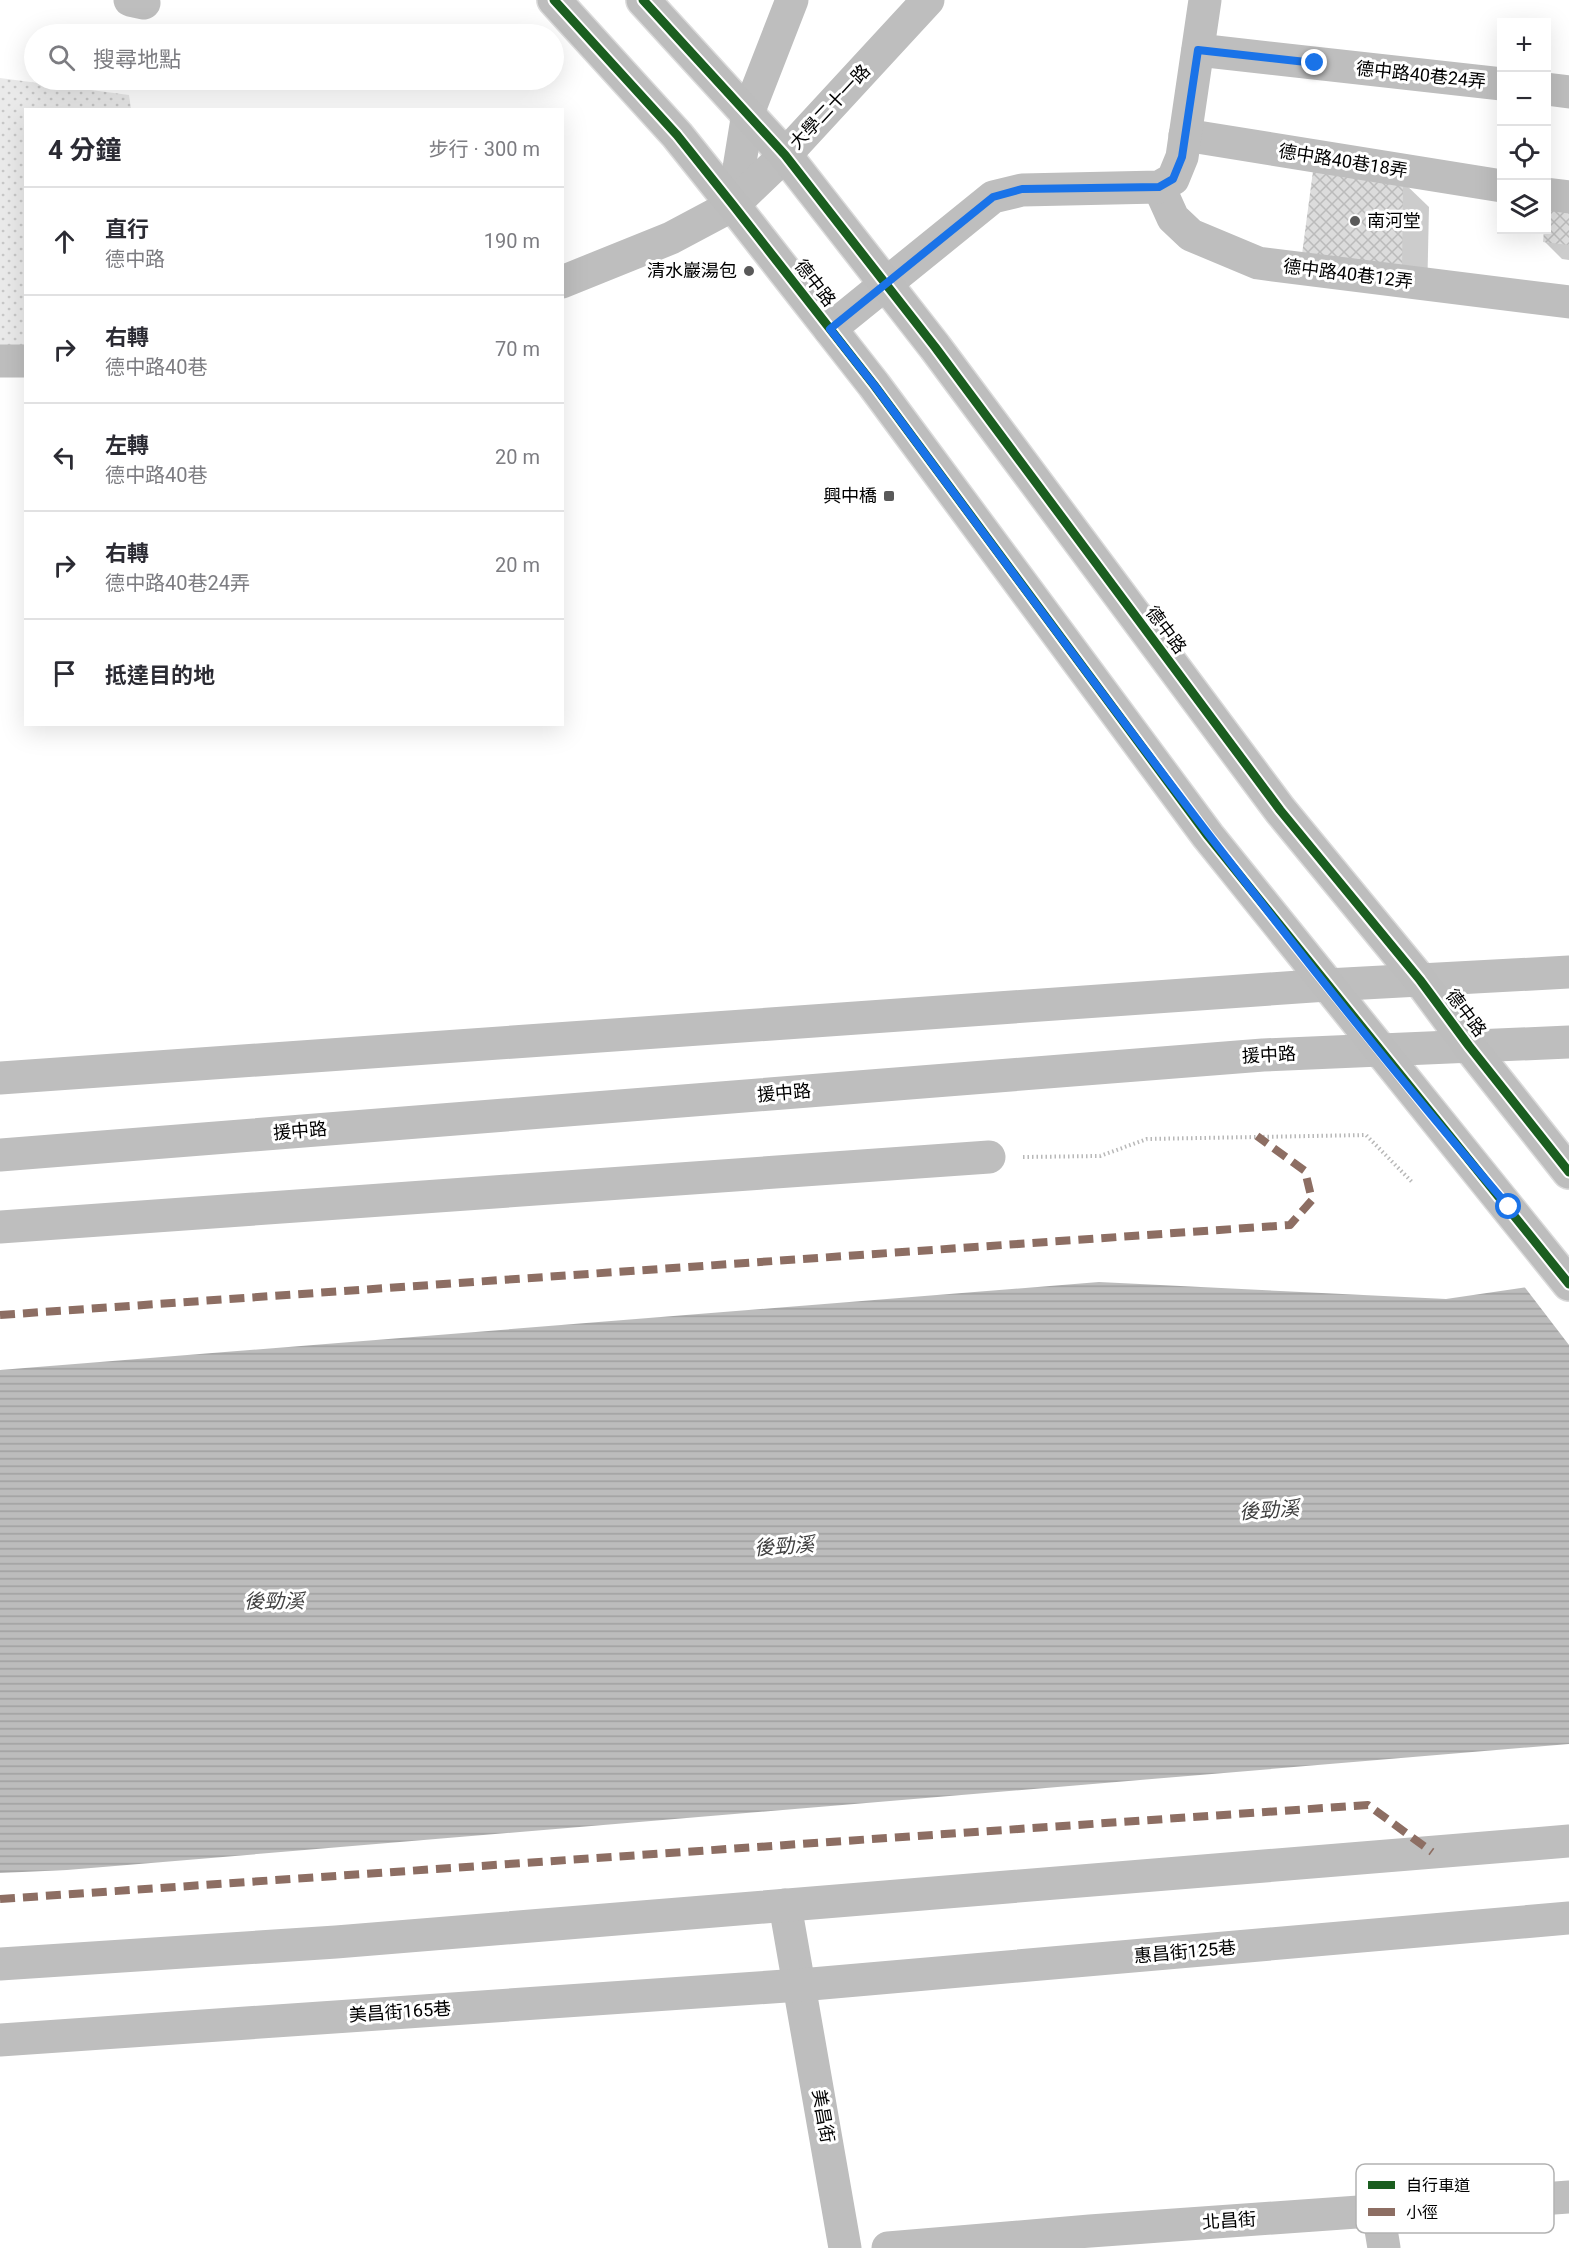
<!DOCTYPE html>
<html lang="zh-TW">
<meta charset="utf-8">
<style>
body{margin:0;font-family:Roboto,"Noto Sans TC",sans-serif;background:#f2f2f3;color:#2b2b33}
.controls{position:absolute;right:18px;top:18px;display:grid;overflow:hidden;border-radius:0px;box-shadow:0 6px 24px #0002}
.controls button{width:54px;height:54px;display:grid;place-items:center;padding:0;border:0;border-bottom:2px solid #e1e1e2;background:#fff;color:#2b2b33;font:30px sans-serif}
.stop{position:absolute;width:18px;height:18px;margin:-14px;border:4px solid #1a73e8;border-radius:50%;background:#fff}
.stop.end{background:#1a73e8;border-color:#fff;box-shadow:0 2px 6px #0008}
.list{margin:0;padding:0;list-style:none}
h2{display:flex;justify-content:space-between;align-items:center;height:78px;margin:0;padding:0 24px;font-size:26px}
h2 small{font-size:20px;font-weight:400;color:#7c7c81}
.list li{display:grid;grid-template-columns:39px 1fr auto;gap:18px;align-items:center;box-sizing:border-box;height:108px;padding:0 24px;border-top:2px solid #e1e1e2}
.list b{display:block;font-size:22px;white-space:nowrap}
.list p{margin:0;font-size:20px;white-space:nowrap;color:#7c7c81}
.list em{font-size:20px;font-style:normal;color:#7c7c81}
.icon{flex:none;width:33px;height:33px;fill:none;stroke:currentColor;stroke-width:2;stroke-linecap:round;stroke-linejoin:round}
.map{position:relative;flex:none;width:1569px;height:2248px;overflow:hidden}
.search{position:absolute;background:#fff;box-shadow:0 6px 24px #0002;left:24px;top:24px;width:540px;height:66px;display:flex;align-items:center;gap:15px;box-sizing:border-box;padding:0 21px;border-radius:33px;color:#7c7c81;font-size:22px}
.panel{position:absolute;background:#fff;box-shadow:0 6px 24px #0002;left:24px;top:108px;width:540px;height:618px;border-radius:0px}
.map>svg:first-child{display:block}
.grass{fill:url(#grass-dots)}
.water{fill:url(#water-rules)}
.pier{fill:#fff}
.shadow{fill:#0003}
.building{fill:url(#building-cross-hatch)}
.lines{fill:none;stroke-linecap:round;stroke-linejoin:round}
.major-casing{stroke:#dbdbdb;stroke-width:36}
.path{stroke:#b8b8b8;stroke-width:4;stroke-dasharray:1.5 3;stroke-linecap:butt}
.minor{stroke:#bebebe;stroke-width:33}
.major{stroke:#bdbdbd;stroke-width:33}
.quiet{stroke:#8d6e63;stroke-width:8;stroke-dasharray:15 8;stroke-linecap:butt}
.cycleway-casing{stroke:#fff;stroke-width:13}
.cycleway{stroke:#1b5e20;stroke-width:9}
.route{stroke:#1a73e8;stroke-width:8}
.poi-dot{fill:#595959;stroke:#fff;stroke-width:2}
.labels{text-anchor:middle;stroke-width:6;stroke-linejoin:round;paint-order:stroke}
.street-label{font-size:18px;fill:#000;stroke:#fff}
.poi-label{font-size:18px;fill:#000;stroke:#fff;text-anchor:end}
.water-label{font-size:20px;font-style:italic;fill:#404040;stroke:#fff}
.key{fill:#fff;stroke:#b2b2b2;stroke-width:1.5}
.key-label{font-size:16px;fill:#000}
</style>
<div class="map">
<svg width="1569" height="2248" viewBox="0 0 1569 2248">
<defs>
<pattern id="grass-dots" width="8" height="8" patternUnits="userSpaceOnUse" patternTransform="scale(1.5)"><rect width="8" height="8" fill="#eaeaea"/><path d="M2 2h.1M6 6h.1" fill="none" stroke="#c7c7c7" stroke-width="1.8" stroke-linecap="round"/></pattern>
<pattern id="water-rules" width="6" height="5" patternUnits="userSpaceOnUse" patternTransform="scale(1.5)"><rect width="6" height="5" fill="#bcbcbc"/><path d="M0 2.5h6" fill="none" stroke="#a0a0a0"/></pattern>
<pattern id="building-cross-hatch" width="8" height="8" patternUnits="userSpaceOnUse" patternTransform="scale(1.5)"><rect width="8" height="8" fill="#dcdcdc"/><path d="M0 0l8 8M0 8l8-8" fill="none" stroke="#bbb"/></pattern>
</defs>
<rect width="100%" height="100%" fill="#fff"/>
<path class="grass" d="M 0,78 L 129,95 L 131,109 L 26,110 L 25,355 L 0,354 Z"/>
<path class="water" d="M 1569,1281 L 1569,1744 L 67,1870 L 0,1873 L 0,1370 L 1099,1282 L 1446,1299 Z"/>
<path class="pier" d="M 1569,1278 L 1569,1345 L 1523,1285 Z"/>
<g class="shadow">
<path d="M 1402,181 L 1429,207 L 1427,299 L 1329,288 Z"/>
<path d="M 1569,201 L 1569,260 L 1562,259 L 1544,241 L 1546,230 Z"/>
</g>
<g class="building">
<path d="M 1313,171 L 1403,179 L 1402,274 L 1301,262 Z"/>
<path d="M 1548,198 L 1569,200 L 1569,245 L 1543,242 L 1544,230 L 1546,230 Z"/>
</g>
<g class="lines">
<defs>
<g id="major">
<path d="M 554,0 L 677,135 L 733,205 L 874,385 L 1208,836 L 1569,1284"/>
<path d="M 643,0 L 785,155 L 935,347 L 1280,810 L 1420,980 L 1469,1046 L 1569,1172"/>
</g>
</defs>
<use href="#major" class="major-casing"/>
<path class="path" d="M 1023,1157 L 1100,1156 L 1147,1139 L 1366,1135 L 1413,1183"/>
<g class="minor">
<path d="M 130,0 L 144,3"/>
<path d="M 1198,50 L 1502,84"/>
<path d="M 1546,89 L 1569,92"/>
<path d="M 1185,135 L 1502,186"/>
<path d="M 1159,187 L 1173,218 L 1191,235 L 1258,263 L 1569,302"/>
<path d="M 1546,194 L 1569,197"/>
<path d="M 733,205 L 748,113 L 792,0"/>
<path d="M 562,282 L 671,238 L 733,205 L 785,155 L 928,0"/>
<path d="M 830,329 L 993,197 L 1022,190 L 1159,187 L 1173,179 L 1182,157 L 1205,0"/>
<path d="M 0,361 L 26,361"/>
<path d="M 0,1078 L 1327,985 L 1569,972"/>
<path d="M 0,1155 L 1263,1055 L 1569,1042"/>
<path d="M 0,1227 L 989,1157"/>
<path d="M 785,1905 L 845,2248"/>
<path d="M 0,1964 L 336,1942 L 1569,1841"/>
<path d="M 0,2040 L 800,1985 L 1569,1918"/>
<path d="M 1378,2211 L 1384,2248"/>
<path d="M 888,2248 L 1090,2231 L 1569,2197"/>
</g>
<use href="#major" class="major"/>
<g class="quiet">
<path d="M 0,1315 L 1290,1225 L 1312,1200 L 1305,1171 L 1257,1136"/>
<path d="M 0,1899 L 1368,1805 L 1432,1852"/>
</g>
<defs>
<g id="cycleway">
<path d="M 554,0 L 677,135 L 733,205 L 874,385 L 1208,836 L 1569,1284"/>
<path d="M 643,0 L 785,155 L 935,347 L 1280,810 L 1420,980 L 1469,1046 L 1569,1172"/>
</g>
</defs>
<use href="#cycleway" class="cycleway-casing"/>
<use href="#cycleway" class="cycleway"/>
</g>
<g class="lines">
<path class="route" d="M 1315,63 L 1198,50 L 1182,157 L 1173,179 L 1159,187 L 1022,189 L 993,197 L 830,329 L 874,385 C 1080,663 1283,945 1509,1207"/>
</g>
<g class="poi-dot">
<circle cx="1355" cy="221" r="6"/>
<circle cx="749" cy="271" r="6"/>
<rect x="883" y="490" width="12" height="12" rx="3"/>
</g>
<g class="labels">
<g class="street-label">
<text transform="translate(1421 75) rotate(6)" y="6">德中路40巷24弄</text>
<text transform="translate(830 107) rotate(-47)" y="6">大學二十一路</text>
<text transform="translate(1343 161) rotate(9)" y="6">德中路40巷18弄</text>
<text transform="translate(1348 274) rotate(7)" y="6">德中路40巷12弄</text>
<text transform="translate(815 283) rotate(52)" y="6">德中路</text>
<text transform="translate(1166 630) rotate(53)" y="6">德中路</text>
<text transform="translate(1466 1013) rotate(53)" y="6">德中路</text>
<text transform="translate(1269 1055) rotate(-3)" y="6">援中路</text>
<text transform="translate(784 1093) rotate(-5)" y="6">援中路</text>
<text transform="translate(300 1131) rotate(-5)" y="6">援中路</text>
<text transform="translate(1185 1952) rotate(-5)" y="6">惠昌街125巷</text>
<text transform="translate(400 2012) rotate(-4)" y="6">美昌街165巷</text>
<text transform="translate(823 2116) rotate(80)" y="6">美昌街</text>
<text transform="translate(1229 2221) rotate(-4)" y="6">北昌街</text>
</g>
<g class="poi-label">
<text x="1367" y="227" text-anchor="start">南河堂</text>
<text x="737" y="277">清水巖湯包</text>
<text x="877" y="502">興中橋</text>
</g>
<g class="water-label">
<text transform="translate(1269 1510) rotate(-4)" y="7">後勁溪</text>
<text transform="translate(784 1546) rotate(-4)" y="7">後勁溪</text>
<text x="274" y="1608">後勁溪</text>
</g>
</g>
<rect x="1356" y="2164" width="198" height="69" rx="9" class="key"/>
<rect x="1368" y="2181" width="27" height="8" fill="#1b5e20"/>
<rect x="1368" y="2208" width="27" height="8" fill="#8d6e63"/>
<g class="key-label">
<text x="1406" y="2191">自行車道</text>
<text x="1406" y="2218">小徑</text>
</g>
</svg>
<div class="controls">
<button>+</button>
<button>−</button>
<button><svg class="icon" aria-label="locate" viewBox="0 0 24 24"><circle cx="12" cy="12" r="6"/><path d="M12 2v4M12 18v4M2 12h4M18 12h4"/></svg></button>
<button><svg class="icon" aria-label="layers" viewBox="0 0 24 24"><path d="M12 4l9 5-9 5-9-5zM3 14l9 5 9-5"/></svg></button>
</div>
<div class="stop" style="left:1509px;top:1207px"></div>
<div class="stop end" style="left:1315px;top:63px"></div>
<div class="search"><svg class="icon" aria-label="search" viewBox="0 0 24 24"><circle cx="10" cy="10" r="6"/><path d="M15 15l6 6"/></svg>搜尋地點</div>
<section class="panel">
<h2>4 分鐘<small>步行 · 300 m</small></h2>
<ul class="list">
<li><svg class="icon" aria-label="ahead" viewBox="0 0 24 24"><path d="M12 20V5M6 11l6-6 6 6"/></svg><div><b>直行</b><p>德中路</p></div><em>190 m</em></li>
<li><svg class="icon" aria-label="right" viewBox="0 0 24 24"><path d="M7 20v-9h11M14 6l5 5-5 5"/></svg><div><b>右轉</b><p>德中路40巷</p></div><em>70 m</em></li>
<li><svg class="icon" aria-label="left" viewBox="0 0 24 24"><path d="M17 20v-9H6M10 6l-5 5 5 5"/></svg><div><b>左轉</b><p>德中路40巷</p></div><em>20 m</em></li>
<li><svg class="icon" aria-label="right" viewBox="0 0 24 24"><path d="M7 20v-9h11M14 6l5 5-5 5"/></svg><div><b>右轉</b><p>德中路40巷24弄</p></div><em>20 m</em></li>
<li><svg class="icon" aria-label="arrive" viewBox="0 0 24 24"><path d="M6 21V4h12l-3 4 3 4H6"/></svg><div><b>抵達目的地</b></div></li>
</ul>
</section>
</div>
